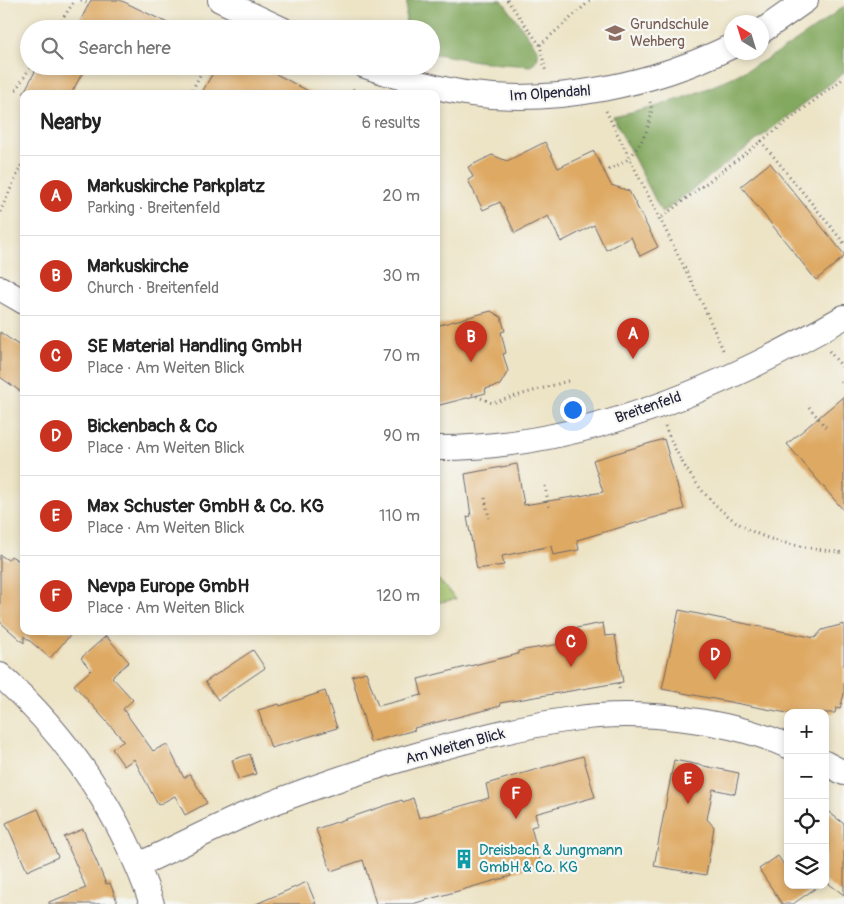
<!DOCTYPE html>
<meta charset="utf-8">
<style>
body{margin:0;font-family:Pangolin,sans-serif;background:#f6f6f6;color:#222}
.controls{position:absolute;right:15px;bottom:15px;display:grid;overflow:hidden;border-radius:10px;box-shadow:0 2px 8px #0003}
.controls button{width:45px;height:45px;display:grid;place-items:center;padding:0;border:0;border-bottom:1px solid #e0e0e0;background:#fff;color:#222;font:25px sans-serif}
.compass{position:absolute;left:724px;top:15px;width:45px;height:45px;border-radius:50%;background:#fff;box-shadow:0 2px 8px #0003;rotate:322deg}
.you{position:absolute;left:572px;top:409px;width:18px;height:18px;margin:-12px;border:4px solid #fff;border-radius:50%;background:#1a73e8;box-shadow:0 0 0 8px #1a73e833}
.badge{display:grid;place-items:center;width:32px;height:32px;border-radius:50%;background:#c8321e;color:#fff;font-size:16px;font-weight:700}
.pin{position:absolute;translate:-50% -41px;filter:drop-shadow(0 1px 2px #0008)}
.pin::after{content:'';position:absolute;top:26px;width:18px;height:15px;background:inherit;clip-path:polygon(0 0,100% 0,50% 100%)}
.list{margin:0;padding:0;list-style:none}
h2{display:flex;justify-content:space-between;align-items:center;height:65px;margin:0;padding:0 20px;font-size:21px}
h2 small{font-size:16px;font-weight:400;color:#767676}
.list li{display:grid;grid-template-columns:32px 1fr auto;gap:15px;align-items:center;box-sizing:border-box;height:80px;padding:0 20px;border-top:1px solid #e0e0e0}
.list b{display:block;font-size:19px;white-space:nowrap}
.list p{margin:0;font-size:16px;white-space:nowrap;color:#767676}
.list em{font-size:16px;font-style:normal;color:#767676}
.icon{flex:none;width:28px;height:28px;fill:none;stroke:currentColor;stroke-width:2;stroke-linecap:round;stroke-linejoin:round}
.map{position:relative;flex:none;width:844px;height:904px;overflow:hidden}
.search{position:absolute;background:#fff;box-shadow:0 2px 8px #0003;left:20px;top:20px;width:420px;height:55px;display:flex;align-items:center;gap:12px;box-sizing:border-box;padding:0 18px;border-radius:28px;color:#767676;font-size:19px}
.panel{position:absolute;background:#fff;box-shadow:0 2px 8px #0003;left:20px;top:90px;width:420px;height:545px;border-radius:10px}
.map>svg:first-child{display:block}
.green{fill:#a4c26a;stroke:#637252}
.forest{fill:#83a85e;stroke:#52654c}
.building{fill:#dea962}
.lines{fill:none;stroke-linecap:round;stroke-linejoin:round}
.street-casing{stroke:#69666c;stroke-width:26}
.path{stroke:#69666c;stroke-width:3;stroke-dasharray:1 4;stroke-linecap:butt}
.street{stroke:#fff;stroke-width:24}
.labels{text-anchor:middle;stroke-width:4.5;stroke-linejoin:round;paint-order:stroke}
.education-label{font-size:15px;fill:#785e54;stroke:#f6f6f2;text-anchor:start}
.street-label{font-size:15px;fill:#22223b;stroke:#f6f6f2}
.culture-label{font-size:15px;fill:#0d838f;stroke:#f6f6f2;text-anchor:start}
</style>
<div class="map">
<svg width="844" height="904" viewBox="0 0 844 904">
<rect width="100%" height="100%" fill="#f6f6f2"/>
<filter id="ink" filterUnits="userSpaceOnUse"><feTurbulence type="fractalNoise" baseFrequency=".02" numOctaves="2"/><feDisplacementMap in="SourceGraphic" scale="10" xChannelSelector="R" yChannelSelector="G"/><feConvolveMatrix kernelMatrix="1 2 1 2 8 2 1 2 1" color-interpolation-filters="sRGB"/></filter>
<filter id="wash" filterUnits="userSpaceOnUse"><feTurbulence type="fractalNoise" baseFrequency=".0096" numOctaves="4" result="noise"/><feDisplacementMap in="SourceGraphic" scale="20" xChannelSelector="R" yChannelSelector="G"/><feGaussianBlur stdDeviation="1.12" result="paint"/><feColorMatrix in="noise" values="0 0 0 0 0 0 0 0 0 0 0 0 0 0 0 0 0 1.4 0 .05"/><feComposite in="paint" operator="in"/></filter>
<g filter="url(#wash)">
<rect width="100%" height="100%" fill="#ede4c6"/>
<path class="green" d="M 436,577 L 456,599 L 436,603 Z"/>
<g class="forest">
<path d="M 407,0 L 502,0 L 538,50 L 538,58 L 531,66 L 488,63 L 431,53 L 431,29 L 405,29 Z"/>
<path d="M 844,6 L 844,73 L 662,213 L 613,117 C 700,100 775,61 844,6 Z"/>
</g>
<g id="blocks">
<g class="building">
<path d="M 91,0 L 120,0 L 180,29 L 76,29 Z"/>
<path d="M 38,66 L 86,66 L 71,94 L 23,94 Z"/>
<path d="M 221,66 L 261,66 L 314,94 L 201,94 L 214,71 L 218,72 Z"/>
<path d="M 545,142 L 558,168 L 594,151 L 611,185 L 629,191 L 658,247 L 640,256 L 631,237 L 606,250 L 594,225 L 561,242 L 548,216 L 515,233 L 500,202 L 483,210 L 468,180 L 473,177 L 468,167 L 492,155 L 507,161 Z"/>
<path d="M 770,163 L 844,254 L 844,257 L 816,280 L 741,186 Z"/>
<path d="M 491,311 L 501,317 L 505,331 L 501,332 L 506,353 L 503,354 L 508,371 L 500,385 L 485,389 L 486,393 L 436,406 L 436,326 Z"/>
<path d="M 0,332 L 24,349 L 24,394 L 0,377 Z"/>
<path d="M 844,396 L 844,511 L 787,444 Z"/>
<path d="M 664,439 L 684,509 L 577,540 L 579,550 L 553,555 L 551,546 L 502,556 L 504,565 L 477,569 L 467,517 L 471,516 L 465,474 L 517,464 L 524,505 L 603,492 L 593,460 Z"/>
<path d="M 0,555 L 8,560 L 11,556 L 24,564 L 24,631 L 74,631 L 50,658 L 24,636 L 24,643 L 0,622 Z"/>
<path d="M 679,610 L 815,638 L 822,630 L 844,624 L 844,694 L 840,709 L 836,708 L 835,713 L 787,713 L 662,689 Z"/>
<path d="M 603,623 L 605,636 L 615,635 L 623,682 L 500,703 L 501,706 L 414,728 L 415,730 L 370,742 L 352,676 L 366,672 L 378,706 L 422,695 L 418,679 L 518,654 L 518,651 L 578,641 L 576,628 Z"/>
<path d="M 106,636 L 129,662 L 112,677 L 133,700 L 123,709 L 153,751 L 167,744 L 184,778 L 190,774 L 207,803 L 185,815 L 175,796 L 158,805 L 134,759 L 124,766 L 112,749 L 124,741 L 74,685 L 91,670 L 81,658 Z"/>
<path d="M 253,650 L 265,668 L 218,700 L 205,682 Z"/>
<path d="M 325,691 L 337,728 L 271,748 L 258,710 L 279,704 L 280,706 Z"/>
<path d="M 250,754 L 256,774 L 238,779 L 232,760 Z"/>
<path d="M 583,756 L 595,797 L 535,814 L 538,825 L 531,827 L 541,864 L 511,873 L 511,876 L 412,904 L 376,904 L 363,860 L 331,871 L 316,829 L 402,800 L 403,802 L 413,798 L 419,818 L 489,798 L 486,784 Z"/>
<path d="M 674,760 L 739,773 L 735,794 L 713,789 L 707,819 L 714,827 L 706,875 L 654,866 Z"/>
<path d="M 38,809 L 58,857 L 27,871 L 6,823 Z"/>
<path d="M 825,809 L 844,824 L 844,895 L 825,881 Z"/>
<path d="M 83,829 L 106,884 L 110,883 L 118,904 L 49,904 L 49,902 L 86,888 L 64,837 Z"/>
<path d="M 778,856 L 788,871 L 788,885 L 820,885 L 793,904 L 782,904 L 759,869 Z"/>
<path d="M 307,882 L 316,904 L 256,904 Z"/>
</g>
</g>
</g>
<g filter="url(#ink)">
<use href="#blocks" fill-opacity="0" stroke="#69666c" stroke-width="1"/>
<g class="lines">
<defs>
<g id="street">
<path d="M 220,0 L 282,29"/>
<path d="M 762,31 L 806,0"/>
<path d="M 365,66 C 400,78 436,89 472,94 C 557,105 655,84 732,46"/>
<path d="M 0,288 L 24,302"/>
<path d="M 436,448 C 578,449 724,387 844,317"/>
<path d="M 0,675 C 69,737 122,816 152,904"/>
<path d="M 825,763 L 844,773"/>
<path d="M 138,865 C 177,847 216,827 255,810 C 304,790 355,773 406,758 C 460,742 515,727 572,719 C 638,709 727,719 788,746"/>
</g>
</defs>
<use href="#street" class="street-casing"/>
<g class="path">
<path d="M 81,0 L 89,4"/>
<path d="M 507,0 L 540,45 L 546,73"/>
<path d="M 56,29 L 75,0"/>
<path d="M 540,45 L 591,0"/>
<path d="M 217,66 L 220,68"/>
<path d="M 16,90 L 31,66"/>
<path d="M 190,94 L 205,66"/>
<path d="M 351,94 L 355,87"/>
<path d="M 606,111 L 702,303 L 724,352"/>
<path d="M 761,141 L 844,243"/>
<path d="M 604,172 C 611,168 622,164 628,159 C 640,148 656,118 650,102"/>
<path d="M 0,212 L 22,164"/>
<path d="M 658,220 L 844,78"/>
<path d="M 829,351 L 844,369"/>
<path d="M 840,382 L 844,379"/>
<path d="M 472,394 L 492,403 L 568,381"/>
<path d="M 809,407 L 828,430"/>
<path d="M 665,426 C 683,473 717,519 765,537 C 790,546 818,549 844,553"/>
<path d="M 545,486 L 549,507"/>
<path d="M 485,498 L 489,518"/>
<path d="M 618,683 L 620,692"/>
</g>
<use href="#street" class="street"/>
</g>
</g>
<defs>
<symbol id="school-bare" viewBox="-9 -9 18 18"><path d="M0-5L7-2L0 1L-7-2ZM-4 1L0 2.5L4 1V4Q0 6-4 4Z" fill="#8d6e63" stroke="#f6f6f2" stroke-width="2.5" paint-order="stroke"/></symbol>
<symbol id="building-bare" viewBox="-9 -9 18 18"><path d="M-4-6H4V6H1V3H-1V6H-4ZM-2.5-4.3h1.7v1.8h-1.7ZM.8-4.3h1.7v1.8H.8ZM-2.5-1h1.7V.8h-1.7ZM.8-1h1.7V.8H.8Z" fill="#0f9aa8" stroke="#f6f6f2" stroke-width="2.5" paint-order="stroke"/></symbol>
</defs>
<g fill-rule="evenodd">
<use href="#school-bare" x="601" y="19" width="28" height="28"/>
<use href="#building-bare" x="450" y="845" width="28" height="28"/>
</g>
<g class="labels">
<g class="education-label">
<text x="630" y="29">Grundschule<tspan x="630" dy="17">Wehberg</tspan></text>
</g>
<g class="street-label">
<text transform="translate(550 93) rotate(-4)" y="5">Im Olpendahl</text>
<text transform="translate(648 407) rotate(-19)" y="5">Breitenfeld</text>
<text transform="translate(455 746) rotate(-15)" y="5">Am Weiten Blick</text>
</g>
<g class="culture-label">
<text x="479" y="855">Dreisbach &amp; Jungmann<tspan x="479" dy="17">GmbH &amp; Co. KG</tspan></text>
</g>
</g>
</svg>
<div class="controls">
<button>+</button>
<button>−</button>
<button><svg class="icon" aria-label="locate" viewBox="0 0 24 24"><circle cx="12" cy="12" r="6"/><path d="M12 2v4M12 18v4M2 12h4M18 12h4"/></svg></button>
<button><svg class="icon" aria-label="layers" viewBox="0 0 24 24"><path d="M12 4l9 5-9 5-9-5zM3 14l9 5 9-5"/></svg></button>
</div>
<svg class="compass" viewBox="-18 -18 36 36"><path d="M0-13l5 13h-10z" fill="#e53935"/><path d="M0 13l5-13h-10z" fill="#767676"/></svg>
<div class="you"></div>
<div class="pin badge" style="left:633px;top:359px">A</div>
<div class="pin badge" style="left:471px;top:362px">B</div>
<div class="pin badge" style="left:571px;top:667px">C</div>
<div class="pin badge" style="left:715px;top:680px">D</div>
<div class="pin badge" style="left:688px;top:804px">E</div>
<div class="pin badge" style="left:516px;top:819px">F</div>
<div class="search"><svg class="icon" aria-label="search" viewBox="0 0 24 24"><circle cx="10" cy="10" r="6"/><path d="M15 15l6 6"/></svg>Search here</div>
<section class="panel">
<h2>Nearby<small>6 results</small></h2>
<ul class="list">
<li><span class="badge">A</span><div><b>Markuskirche Parkplatz</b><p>Parking · Breitenfeld</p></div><em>20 m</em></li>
<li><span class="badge">B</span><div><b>Markuskirche</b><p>Church · Breitenfeld</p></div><em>30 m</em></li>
<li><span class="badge">C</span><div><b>SE Material Handling GmbH</b><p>Place · Am Weiten Blick</p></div><em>70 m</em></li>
<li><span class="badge">D</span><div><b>Bickenbach &amp; Co</b><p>Place · Am Weiten Blick</p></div><em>90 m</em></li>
<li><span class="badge">E</span><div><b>Max Schuster GmbH &amp; Co. KG</b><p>Place · Am Weiten Blick</p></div><em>110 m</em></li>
<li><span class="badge">F</span><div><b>Nevpa Europe GmbH</b><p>Place · Am Weiten Blick</p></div><em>120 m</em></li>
</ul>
</section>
</div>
